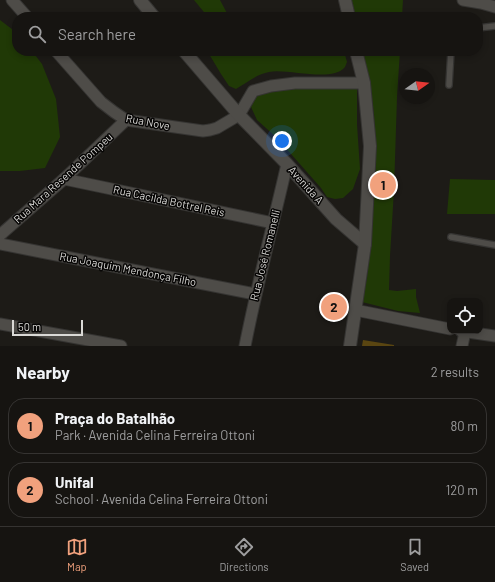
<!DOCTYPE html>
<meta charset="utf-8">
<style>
body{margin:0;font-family:Barlow,sans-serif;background:#1f1d1a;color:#f1f3f6}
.controls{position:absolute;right:12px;bottom:12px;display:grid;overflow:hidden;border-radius:8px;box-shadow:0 2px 6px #0003}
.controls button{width:36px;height:36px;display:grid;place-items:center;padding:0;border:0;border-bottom:1px solid #353331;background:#161411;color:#f1f3f6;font:20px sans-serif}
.compass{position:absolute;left:399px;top:68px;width:36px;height:36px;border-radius:50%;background:#161411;box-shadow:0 2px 6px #0003;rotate:76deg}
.scale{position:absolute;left:12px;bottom:10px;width:71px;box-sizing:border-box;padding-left:4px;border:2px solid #dad9d6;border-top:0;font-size:11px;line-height:14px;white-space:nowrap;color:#dad9d6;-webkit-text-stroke:3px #070605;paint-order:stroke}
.you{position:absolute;left:282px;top:141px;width:14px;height:14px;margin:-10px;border:3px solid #fff;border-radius:50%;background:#1a73e8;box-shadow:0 0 0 6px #1a73e833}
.badge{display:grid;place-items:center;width:26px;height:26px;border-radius:50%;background:#f1a17d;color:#111;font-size:13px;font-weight:700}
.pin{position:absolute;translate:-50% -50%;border:2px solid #fff;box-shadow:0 1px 4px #0006}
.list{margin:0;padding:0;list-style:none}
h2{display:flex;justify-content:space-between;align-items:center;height:52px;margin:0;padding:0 16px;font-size:17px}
h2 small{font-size:13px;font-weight:400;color:#9e9e9f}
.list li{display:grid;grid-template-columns:26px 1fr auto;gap:12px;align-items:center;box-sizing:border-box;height:56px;margin:0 8px 8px;padding:0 8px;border:1px solid #353331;border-radius:16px}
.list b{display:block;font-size:15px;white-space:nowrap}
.list p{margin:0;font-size:13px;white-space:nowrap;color:#9e9e9f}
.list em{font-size:13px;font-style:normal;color:#9e9e9f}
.icon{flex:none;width:22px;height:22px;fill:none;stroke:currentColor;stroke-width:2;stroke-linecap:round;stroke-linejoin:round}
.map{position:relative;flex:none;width:495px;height:346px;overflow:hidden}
.search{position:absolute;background:#161411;box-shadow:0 2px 6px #0003;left:12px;right:12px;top:12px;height:44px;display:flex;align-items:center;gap:10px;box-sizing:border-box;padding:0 14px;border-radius:16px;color:#9e9e9f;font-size:15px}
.sheet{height:180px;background:#161411}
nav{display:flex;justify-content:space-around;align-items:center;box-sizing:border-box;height:56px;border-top:1px solid #353331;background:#161411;font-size:11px;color:#9e9e9f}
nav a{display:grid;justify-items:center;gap:2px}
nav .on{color:#f1a17d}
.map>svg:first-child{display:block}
.green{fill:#203906}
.building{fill:#594511}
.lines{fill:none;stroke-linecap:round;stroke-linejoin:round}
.service-casing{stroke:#353432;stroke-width:8}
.minor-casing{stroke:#353432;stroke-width:13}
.tertiary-casing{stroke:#353432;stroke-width:14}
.service{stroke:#4e4c48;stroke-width:5.5}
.minor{stroke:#4e4c48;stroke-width:11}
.tertiary{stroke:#4e4c48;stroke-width:12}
.labels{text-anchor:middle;stroke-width:3;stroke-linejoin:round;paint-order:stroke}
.street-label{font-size:11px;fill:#dad9d6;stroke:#070605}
</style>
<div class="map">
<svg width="495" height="346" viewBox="0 0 495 346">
<rect width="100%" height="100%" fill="#1d1b17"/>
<g class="green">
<path d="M 194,0 L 220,0 L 229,17 L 208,17 Z"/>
<path d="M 351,0 L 403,0 L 402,17 L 355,17 Z"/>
<path d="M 0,20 L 17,33 L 17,51 L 32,51 L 42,64 L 56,99 L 60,137 L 45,168 L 20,171 L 0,171 Z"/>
<path d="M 211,51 L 344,51 L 347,62 C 347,62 345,67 345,67 C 332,83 287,68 269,72 C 257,74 246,83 236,89 L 229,86 L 221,74 L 209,54 Z"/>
<path d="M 362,51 L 400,51 L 397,97 L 394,190 L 390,256 L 389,290 L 397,291 L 416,289 L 416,297 L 420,313 L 398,311 L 362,302 L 367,278 L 375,158 L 374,114 L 371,92 Z"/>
<path d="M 308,88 L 357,88 L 357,124 L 360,169 L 353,189 L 343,198 L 335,199 L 327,197 L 321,188 L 276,137 L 257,120 L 251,107 L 253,99 L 261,92 L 278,90 Z"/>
<path d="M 450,179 L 495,180 L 495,214 L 447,214 Z"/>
</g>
<path class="building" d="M 363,340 L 394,345 L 394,346 L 362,346 Z"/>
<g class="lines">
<defs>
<g id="service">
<path d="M 478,28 L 495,26"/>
<path d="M 449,85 L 451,51"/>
<path d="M 451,237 L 495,245"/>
</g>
<g id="minor">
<path d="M 12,0 L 27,17"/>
<path d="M 463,0 L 481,3 L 495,7"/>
<path d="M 56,51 L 101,102 L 114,112 L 126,120 L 203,131 L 210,130 L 217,128 L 239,115 L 253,91 L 271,86 L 295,83 L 364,83"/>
<path d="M 64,179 L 273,223"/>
<path d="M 0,235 L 64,179 L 126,120"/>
<path d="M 0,244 L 255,294"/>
<path d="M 355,310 L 450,329"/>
<path d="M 0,324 L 121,346"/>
<path d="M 461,331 L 495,336"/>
<path d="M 245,346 C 257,285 273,225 287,164"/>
<path d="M 462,346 L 465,332"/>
</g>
<g id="tertiary">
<path d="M 140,0 L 154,17"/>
<path d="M 345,0 L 349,17"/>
<path d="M 184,51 L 239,115 L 287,164 L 336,219 L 365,244"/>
<path d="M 350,346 L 365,244 L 370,146 L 364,83 L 356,51"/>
</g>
</defs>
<use href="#service" class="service-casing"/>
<use href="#minor" class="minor-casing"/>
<use href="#tertiary" class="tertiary-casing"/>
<use href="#service" class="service"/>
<use href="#minor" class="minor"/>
<use href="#tertiary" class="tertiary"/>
</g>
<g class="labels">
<g class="street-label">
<text transform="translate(148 122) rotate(11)" y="4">Rua Nove</text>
<text transform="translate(63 178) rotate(-42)" y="4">Rua Mara Resende Pompeu</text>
<text transform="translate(306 185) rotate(48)" y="4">Avenida A</text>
<text transform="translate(169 201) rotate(12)" y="4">Rua Cacilda Bottrel Reis</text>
<text transform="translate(265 255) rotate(-76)" y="4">Rua José Romanelli</text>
<text transform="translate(128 269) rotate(11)" y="4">Rua Joaquim Mendonça Filho</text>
</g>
</g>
</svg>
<div class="controls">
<button><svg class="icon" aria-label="locate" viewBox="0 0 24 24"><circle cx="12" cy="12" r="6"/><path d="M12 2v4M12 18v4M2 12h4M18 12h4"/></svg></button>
</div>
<svg class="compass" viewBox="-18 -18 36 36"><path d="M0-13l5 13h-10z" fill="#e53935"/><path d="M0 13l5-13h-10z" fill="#9e9e9f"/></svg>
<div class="scale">50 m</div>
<div class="you"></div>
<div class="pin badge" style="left:383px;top:185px">1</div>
<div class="pin badge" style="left:334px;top:307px">2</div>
<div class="search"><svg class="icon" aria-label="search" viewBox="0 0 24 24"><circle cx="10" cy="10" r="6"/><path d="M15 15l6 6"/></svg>Search here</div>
</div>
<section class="sheet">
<h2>Nearby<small>2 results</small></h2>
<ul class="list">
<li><span class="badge">1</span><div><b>Praça do Batalhão</b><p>Park · Avenida Celina Ferreira Ottoni</p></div><em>80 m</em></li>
<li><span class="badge">2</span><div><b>Unifal</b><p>School · Avenida Celina Ferreira Ottoni</p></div><em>120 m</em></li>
</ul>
</section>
<nav>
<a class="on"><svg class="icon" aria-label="map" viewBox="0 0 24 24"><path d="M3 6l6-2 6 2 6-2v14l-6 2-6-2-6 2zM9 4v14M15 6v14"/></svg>Map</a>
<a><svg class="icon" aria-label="directions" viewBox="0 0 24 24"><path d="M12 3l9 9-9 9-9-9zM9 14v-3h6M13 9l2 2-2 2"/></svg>Directions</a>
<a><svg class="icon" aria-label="saved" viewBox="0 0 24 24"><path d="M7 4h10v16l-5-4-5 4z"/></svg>Saved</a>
</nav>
